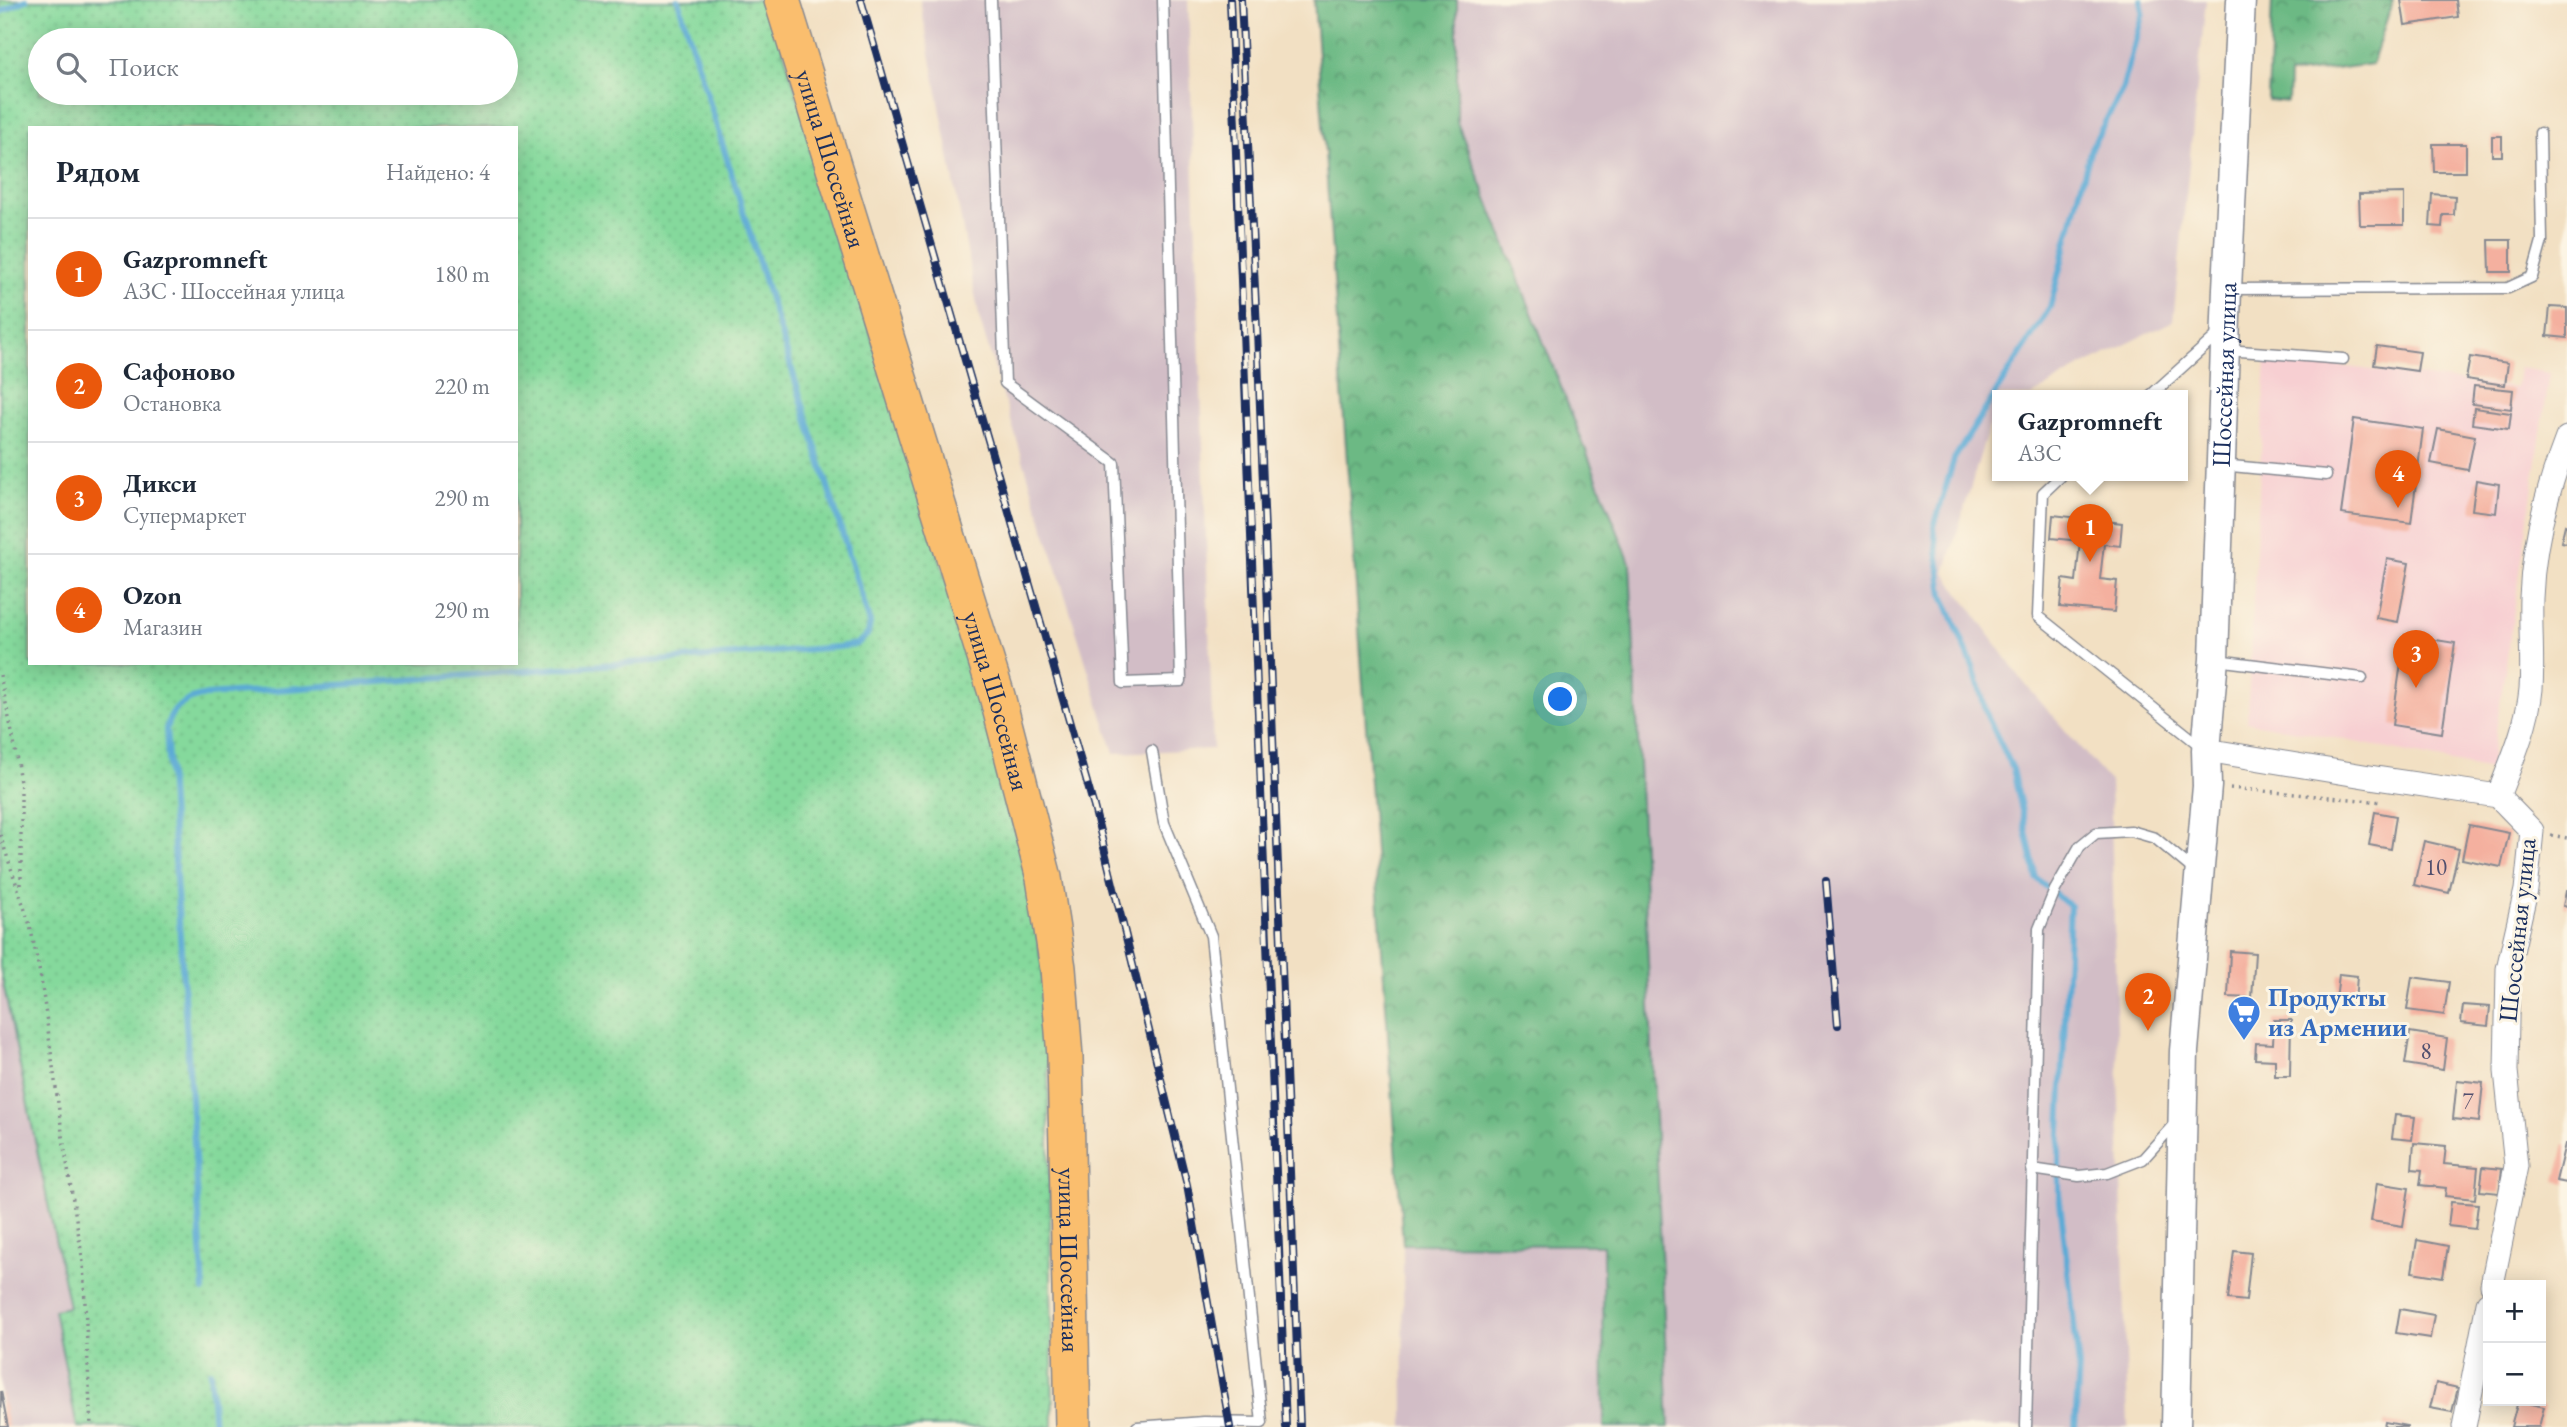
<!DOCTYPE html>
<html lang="ru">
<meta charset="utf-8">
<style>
body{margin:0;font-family:"EB Garamond",serif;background:#f2f2f3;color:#1f2937}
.controls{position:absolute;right:21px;bottom:21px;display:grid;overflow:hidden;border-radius:0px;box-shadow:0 4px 18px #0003}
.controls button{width:63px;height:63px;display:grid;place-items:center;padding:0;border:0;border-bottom:2px solid #e0e1e3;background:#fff;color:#1f2937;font:35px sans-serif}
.you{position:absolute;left:1561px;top:700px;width:24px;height:24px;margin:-18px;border:5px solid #fff;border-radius:50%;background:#1a73e8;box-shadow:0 0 0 10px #1a73e833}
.badge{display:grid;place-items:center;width:46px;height:46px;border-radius:50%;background:#ea580c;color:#fff;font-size:23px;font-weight:700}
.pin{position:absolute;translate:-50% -58px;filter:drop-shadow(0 2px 4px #0008)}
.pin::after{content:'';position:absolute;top:37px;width:24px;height:21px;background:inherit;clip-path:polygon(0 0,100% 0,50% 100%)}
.popup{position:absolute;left:1992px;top:390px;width:196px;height:91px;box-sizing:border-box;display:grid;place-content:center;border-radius:0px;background:#fff;filter:drop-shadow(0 2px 5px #0005);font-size:23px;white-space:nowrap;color:#747a83}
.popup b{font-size:26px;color:#1f2937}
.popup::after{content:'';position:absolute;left:50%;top:100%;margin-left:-14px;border:14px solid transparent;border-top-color:#fff}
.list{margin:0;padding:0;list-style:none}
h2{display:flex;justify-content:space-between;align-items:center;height:91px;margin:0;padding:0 28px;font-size:30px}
h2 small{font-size:23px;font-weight:400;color:#747a83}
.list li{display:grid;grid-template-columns:46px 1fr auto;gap:21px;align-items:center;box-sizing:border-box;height:112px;padding:0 28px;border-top:2px solid #e0e1e3}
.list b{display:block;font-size:26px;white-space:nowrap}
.list p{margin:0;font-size:23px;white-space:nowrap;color:#747a83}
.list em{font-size:23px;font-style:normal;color:#747a83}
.icon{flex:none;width:38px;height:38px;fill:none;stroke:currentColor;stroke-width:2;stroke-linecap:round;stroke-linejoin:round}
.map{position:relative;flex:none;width:2567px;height:1427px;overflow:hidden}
.search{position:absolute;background:#fff;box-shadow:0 4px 18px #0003;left:28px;top:28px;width:490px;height:77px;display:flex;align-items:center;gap:18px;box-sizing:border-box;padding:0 24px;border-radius:38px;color:#747a83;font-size:26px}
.panel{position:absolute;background:#fff;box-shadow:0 4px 18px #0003;left:28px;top:126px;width:490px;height:539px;border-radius:0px}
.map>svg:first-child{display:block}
.built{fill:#f7cfd2}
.industrial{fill:#d2bdc6}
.grass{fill:url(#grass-dots);stroke:#50847d;stroke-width:2;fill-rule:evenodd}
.forest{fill:url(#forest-crowns);stroke:#447471;stroke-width:2}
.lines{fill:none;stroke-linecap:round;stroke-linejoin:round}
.stream{stroke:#5baad5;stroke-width:6}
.building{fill:#f4b09f}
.service-casing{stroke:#868890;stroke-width:13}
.minor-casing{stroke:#868890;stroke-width:25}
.tertiary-casing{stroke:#868890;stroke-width:31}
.primary-casing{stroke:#868890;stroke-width:38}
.path{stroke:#868890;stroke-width:3.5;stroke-dasharray:2 5;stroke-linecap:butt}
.service{stroke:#fff;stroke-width:10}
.minor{stroke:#fff;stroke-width:23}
.tertiary{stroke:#fff;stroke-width:28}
.primary{stroke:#fabe6e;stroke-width:35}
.rail-casing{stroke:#1b2f5e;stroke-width:8}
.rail{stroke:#fcf5e5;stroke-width:5;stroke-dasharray:16;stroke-linecap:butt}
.labels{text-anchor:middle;stroke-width:6;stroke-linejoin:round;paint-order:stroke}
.number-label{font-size:23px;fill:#514f6e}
.street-label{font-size:26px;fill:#1b2f5e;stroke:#fcf5e5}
.shop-label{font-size:26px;font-weight:bold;fill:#366cbe;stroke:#fcf5e5;text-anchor:start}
</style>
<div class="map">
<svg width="2567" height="1427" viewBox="0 0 2567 1427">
<defs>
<pattern id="grass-dots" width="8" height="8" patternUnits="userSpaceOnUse" patternTransform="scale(1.75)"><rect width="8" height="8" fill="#85d99c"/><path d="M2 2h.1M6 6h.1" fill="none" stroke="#72bb89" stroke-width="1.8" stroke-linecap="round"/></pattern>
<pattern id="forest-crowns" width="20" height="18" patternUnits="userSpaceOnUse" patternTransform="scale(1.75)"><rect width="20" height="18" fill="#6cb984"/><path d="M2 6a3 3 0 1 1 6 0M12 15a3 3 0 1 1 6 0" fill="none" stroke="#58976f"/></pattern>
</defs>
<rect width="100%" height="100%" fill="#fcf5e5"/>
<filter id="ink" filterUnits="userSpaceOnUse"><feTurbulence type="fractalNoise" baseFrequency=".0143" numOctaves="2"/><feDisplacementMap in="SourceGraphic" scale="14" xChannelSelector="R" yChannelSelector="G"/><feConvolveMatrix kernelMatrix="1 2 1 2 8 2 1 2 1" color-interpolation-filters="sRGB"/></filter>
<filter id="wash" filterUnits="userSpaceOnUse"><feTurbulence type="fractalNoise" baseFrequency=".00686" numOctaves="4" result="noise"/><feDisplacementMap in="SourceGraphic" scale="28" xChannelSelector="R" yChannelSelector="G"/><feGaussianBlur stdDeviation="1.57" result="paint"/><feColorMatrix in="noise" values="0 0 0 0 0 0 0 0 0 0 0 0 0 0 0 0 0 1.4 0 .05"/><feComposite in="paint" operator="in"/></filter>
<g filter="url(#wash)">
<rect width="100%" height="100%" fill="#f2e0c3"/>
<path class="built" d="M 2266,357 L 2516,388 L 2519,368 L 2550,373 L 2490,770 L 2326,736 L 2247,722 Z"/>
<g class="industrial">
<path d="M 920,0 L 1188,0 L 1213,749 L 1114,753 L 980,321 Z"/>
<path d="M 1457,0 L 2206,0 L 2173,321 L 2082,366 L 2032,396 L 1997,396 L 1997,417 L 1990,422 L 1945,573 L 2025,684 L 2110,782 L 2128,1427 L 1669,1427 L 1630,563 L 1457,122 Z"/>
<path d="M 0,968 L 69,1307 L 54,1311 L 77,1427 L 0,1427 Z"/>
<path d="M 1403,1244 L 1603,1245 L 1604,1427 L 1404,1427 Z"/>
</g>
<path class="grass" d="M 0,0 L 768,0 L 986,709 L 1032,900 L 1042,967 L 1048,1059 L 1053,1427 L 77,1427 L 54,1310 L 69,1307 L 0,968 ZM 40,40 L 506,40 L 506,93 L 40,93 ZM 30,128 L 516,128 L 516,663 L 30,663 Z"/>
<g class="forest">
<path d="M 1314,0 L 1457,0 L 1457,122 L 1630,563 L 1669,1427 L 1604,1427 L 1603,1245 L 1403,1244 Z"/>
<path d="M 2272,0 L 2393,0 L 2372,64 L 2289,75 L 2288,102 L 2268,100 Z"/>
</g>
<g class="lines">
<g class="stream">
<path d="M 0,12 L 26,0"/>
<path d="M 204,1290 L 166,729 C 170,708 187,698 207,695 L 838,647 L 857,644 L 868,634 L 870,623 L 678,0"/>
<path d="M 210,1372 L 214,1427"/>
<path d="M 2075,1427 L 2079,1367 L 2059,1193 L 2059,1154 L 2070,906 L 2036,878 L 2013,769 L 1988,718 L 1973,667 L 1943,595 L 1934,527 L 1954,459 L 2050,307 L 2091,148 L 2122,91 L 2143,12 L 2141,0"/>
</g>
</g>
<g id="blocks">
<g class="building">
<path d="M 2401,0 L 2456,0 L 2458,17 L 2405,25 Z"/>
<rect x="2492" y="136" width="10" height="20"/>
<path d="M 2433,144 L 2466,144 L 2466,172 L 2434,172 Z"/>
<path d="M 2404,193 L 2404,225 L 2360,225 L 2359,194 Z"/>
<path d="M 2432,194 L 2455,196 L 2454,215 L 2443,215 L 2442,227 L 2430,226 Z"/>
<path d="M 2489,240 L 2511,240 L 2511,272 L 2490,272 Z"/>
<path d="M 2550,307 L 2567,308 L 2567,338 L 2547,336 Z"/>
<path d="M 2377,346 L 2420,352 L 2417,371 L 2374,365 Z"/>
<path d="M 2470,357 L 2508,363 L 2505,385 L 2466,379 Z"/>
<path d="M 2474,386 L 2513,390 L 2511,409 L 2472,404 Z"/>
<path d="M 2474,408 L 2511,413 L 2509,429 L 2472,424 Z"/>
<path d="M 2354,419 L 2423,429 L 2411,523 L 2341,514 Z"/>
<path d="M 2438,429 L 2475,436 L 2468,470 L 2431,463 Z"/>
<path d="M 2476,480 L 2499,484 L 2496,513 L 2472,510 Z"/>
<path d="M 2053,515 L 2122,523 L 2120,546 L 2104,544 L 2100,579 L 2117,581 L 2114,612 L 2060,607 L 2063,579 L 2076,581 L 2080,541 L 2051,538 Z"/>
<path d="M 2565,525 L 2567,526 L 2567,543 L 2561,542 Z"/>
<path d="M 2387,559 L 2409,563 L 2398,622 L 2376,618 Z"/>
<path d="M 2405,635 L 2455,643 L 2442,733 L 2392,725 Z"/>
<path d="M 2375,812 L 2396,816 L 2391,849 L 2369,845 Z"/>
<path d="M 2469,825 L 2509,833 L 2501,867 L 2462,859 Z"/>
<path d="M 2424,841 L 2459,849 L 2449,893 L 2414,885 Z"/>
<path d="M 2566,891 L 2567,891 L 2567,907 L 2563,906 Z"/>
<path d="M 2230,951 L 2255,953 L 2252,998 L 2228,997 Z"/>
<path d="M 2339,974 L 2357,976 L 2355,1003 L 2336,1001 Z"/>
<path d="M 2412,977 L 2449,982 L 2444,1015 L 2407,1010 Z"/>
<path d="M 2463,1005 L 2490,1007 L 2488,1026 L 2461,1023 Z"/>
<path d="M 2274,1020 L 2291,1020 L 2290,1076 L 2275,1076 L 2275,1060 L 2255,1059 L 2256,1043 L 2273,1044 Z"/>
<path d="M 2410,1032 L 2447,1038 L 2443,1070 L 2405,1064 Z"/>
<path d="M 2457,1080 L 2483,1083 L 2479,1122 L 2453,1119 Z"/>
<path d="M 2395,1115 L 2415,1117 L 2412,1140 L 2392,1138 Z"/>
<path d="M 2414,1143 L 2446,1146 L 2444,1164 L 2478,1167 L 2475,1199 L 2445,1196 L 2446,1188 L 2420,1185 L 2422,1170 L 2412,1169 Z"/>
<path d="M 2565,1144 L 2567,1144 L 2567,1183 L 2556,1181 Z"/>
<path d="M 2483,1167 L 2502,1169 L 2499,1193 L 2480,1191 Z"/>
<path d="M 2377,1183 L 2409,1188 L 2403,1226 L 2371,1221 Z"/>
<path d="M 2451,1202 L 2478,1204 L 2475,1229 L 2448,1226 Z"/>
<path d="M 2417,1240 L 2448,1246 L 2443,1277 L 2412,1272 Z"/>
<path d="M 2234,1251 L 2251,1253 L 2246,1301 L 2228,1299 Z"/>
<path d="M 2400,1309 L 2434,1315 L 2430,1338 L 2396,1333 Z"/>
<path d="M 2436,1383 L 2458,1388 L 2452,1412 L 2430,1408 Z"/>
<path d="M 1,1391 L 8,1427 L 0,1427 Z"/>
<path d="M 2518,1401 L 2544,1407 L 2539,1427 L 2511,1427 Z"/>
<path d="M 2385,1422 L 2407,1426 L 2407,1427 L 2384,1427 Z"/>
</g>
</g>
</g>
<g filter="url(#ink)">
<use href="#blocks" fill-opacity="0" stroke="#868890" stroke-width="2"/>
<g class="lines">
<defs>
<g id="service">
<path d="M 991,0 L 1005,383 L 1114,463 L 1123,683 L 1181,681 L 1163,0"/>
<path d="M 2227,289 L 2508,288 L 2532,277 L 2542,241 L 2540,133"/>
<path d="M 2227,350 L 2343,359"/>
<path d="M 2150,396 L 2221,332"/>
<path d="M 2221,465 L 2326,475"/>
<path d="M 2061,476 L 2043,493 L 2038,616 L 2202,747"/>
<path d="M 2216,660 L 2362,678"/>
<path d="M 2032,1169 L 2079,1176 L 2107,1173 L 2143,1159 L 2177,1121"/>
<path d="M 1137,1427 L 1204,1422 L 1262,1423 L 1211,936 L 1164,823 L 1152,751"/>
<path d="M 2026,1427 L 2039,929 L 2055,890 L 2080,846 L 2096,833 L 2131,831 L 2155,838 L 2196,872"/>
</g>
<g id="minor">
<path d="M 2206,750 L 2376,778 L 2498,796 L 2532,831 L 2526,890 L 2508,969 L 2506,1071 L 2516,1166 L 2492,1285"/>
<path d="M 2498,796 C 2511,763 2528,724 2531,689 C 2533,659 2530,628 2531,598 C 2533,542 2547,490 2567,438"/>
<path d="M 2464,1427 L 2488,1303"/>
</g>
<g id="tertiary">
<path id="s1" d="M 2176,1427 L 2184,1051 L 2207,786 L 2206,750 L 2214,659 L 2227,289 L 2241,0"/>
</g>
<g id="primary">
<path id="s2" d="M 782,0 L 997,696 L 1044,878 L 1058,968 L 1065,1057 L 1073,1427"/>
</g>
</defs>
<use href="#service" class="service-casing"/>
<use href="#minor" class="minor-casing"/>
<use href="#tertiary" class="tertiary-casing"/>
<use href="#primary" class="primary-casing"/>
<g class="path">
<path d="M 0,675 L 14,742 L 21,789 L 21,888"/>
<path d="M 2230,788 L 2383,802"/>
<path d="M 0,835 L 30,925 L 41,979 L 62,1132 L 83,1262 L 91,1427"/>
<path d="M 2551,835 L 2567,838"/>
</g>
<use href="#service" class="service"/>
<use href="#minor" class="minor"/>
<use href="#tertiary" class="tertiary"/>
<use href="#primary" class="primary"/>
<defs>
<g id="rail">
<path d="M 861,0 L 1094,807 L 1187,1185 L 1230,1427"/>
<path d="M 1230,0 C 1252,476 1264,951 1286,1427"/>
<path d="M 1241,0 L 1257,330 L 1300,1427"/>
<path d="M 1826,881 L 1838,1025"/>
</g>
</defs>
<use href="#rail" class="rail-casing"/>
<use href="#rail" class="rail"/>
</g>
</g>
<defs>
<symbol id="supermarket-pin" viewBox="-11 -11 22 30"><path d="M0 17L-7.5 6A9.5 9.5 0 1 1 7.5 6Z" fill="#3f7fe0" stroke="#fcf5e5"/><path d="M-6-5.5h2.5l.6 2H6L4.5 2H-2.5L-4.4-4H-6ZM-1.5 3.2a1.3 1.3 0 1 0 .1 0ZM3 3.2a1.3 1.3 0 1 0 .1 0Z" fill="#fff"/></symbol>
</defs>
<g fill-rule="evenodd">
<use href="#supermarket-pin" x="2225" y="993" width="38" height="52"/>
</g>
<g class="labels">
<g class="number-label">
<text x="2436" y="875">10</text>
<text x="2426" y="1059">8</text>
<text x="2468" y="1109">7</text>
</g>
<g class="street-label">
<text dy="9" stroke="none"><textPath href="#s2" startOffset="166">улица Шоссейная</textPath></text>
<text dy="9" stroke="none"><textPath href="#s1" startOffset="1054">Шоссейная улица</textPath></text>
<text dy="9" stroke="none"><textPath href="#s2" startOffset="733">улица Шоссейная</textPath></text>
<text transform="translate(2517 930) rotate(-84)" y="9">Шоссейная улица</text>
<text dy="9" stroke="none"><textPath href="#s2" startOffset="1300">улица Шоссейная</textPath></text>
</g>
<g class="shop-label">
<text x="2268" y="1006">Продукты<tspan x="2268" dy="30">из Армении</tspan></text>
</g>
</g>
</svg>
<div class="controls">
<button>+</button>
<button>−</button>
</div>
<div class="you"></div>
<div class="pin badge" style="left:2090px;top:562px">1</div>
<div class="popup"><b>Gazpromneft</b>АЗС</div>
<div class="pin badge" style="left:2148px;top:1031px">2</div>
<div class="pin badge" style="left:2416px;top:688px">3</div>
<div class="pin badge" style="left:2398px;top:508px">4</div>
<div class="search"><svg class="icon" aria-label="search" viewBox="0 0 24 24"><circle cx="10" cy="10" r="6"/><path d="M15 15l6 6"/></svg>Поиск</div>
<section class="panel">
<h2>Рядом<small>Найдено: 4</small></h2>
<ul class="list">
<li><span class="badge">1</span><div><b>Gazpromneft</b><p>АЗС · Шоссейная улица</p></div><em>180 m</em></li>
<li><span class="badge">2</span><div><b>Сафоново</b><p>Остановка</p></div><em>220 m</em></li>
<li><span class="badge">3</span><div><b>Дикси</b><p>Супермаркет</p></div><em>290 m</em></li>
<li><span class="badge">4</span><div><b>Ozon</b><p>Магазин</p></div><em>290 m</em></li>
</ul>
</section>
</div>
